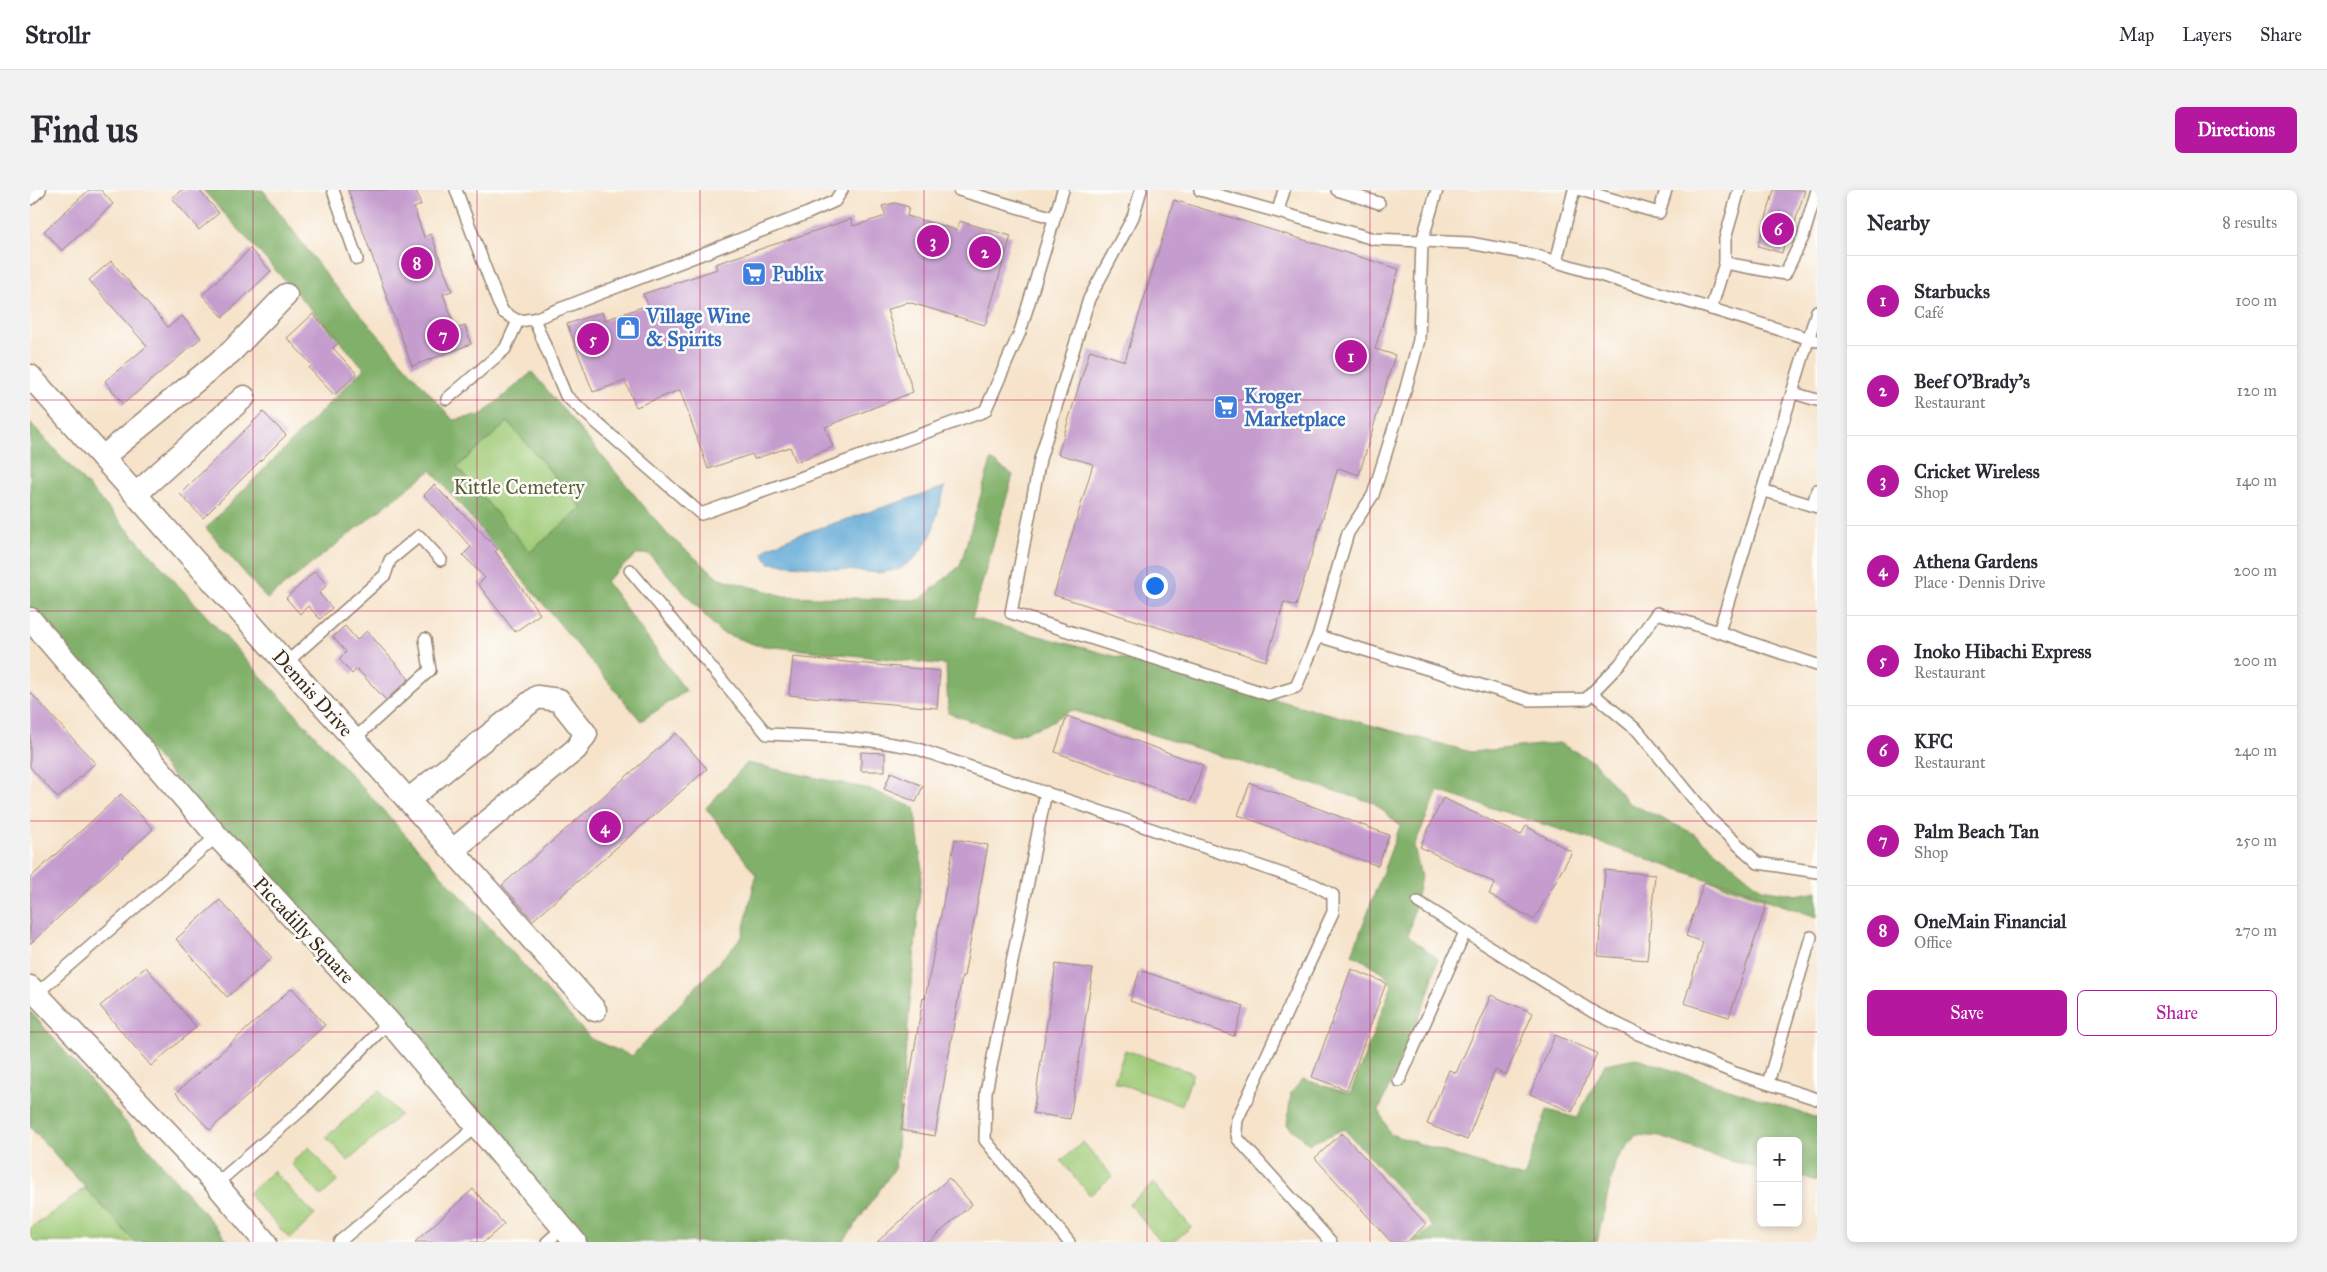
<!DOCTYPE html>
<meta charset="utf-8">
<style>
body{margin:0;font-family:"IM FELL Great Primer",serif;background:#f2f2f3;color:#2b2b33}
.controls{position:absolute;right:15px;bottom:15px;display:grid;overflow:hidden;border-radius:8px;box-shadow:0 2px 8px #0003}
.controls button{width:45px;height:45px;display:grid;place-items:center;padding:0;border:0;border-bottom:1px solid #e1e1e2;background:#fff;color:#2b2b33;font:25px sans-serif}
.you{position:absolute;left:1124px;top:395px;width:18px;height:18px;margin:-12px;border:4px solid #fff;border-radius:50%;background:#1a73e8;box-shadow:0 0 0 8px #1a73e833}
.badge{display:grid;place-items:center;width:32px;height:32px;border-radius:50%;background:#b5179e;color:#fff;font-size:16px;font-weight:700}
.pin{position:absolute;translate:-50% -50%;border:2px solid #fff;box-shadow:0 1px 5px #0006}
.list{margin:0;padding:0;list-style:none}
h2{display:flex;justify-content:space-between;align-items:center;height:65px;margin:0;padding:0 20px;font-size:21px}
h2 small{font-size:16px;font-weight:400;color:#7c7c81}
.list li{display:grid;grid-template-columns:32px 1fr auto;gap:15px;align-items:center;box-sizing:border-box;height:90px;padding:0 20px;border-top:1px solid #e1e1e2}
.list b{display:block;font-size:19px;white-space:nowrap}
.list p{margin:0;font-size:16px;white-space:nowrap;color:#7c7c81}
.list em{font-size:16px;font-style:normal;color:#7c7c81}
.actions{display:flex;gap:10px;padding:15px 20px}
.actions a{flex:1;padding:11px 0;border:1px solid #b5179e;border-radius:8px;text-align:center;font-size:18px;color:#b5179e}
.actions .main{background:#b5179e;color:#fff}
.map{position:relative;flex:none;width:1787px;height:1052px;overflow:hidden;border-radius:8px}
header{display:flex;align-items:center;gap:30px;box-sizing:border-box;height:70px;padding:0 25px;background:#fff;border-bottom:1px solid #e1e1e2}
header strong{font-size:24px}
nav{display:flex;gap:28px;margin-inline-start:auto;font-size:18px}
.intro{display:flex;align-items:center;justify-content:space-between;box-sizing:border-box;height:120px;padding:0 30px}
h1{margin:0;font-size:35px}
.button{padding:12px 22px;border-radius:8px;background:#b5179e;color:#fff;font-size:18px;font-weight:700}
main{display:flex;gap:30px;padding:0 30px}
aside{flex:1;background:#fff;border-radius:8px;box-shadow:0 2px 8px #0003}
.map>svg:first-child{display:block}
.green{fill:#a0cc79;stroke:#6e7b4c}
.forest{fill:#80b069;stroke:#5e6d44;fill-rule:evenodd}
.water{fill:#5fa8d6;stroke:#4d697a}
.building{fill:#c59cce}
.lines{fill:none;stroke-linecap:round;stroke-linejoin:round}
.lane-casing{stroke:#988674;stroke-width:14}
.street-casing{stroke:#988674;stroke-width:25}
.lane{stroke:#fff;stroke-width:11}
.street{stroke:#fff;stroke-width:22}
.grid{fill:none;stroke:#c2185b;stroke-width:1;stroke-opacity:0.55}
.labels{text-anchor:middle;stroke-width:5;stroke-linejoin:round;paint-order:stroke}
.shop-label{font-size:20px;font-weight:bold;fill:#366cbe;stroke:#fdfcf7;text-anchor:start}
.park-label{font-size:20px;fill:#595b39;stroke:#fdfcf7}
.street-label{font-size:20px;fill:#3b2a1e;stroke:#fdfcf7}
</style>
<header>
<strong>Strollr</strong>
<nav><a>Map</a><a>Layers</a><a>Share</a></nav>
</header>
<div class="intro"><h1>Find us</h1><a class="button">Directions</a></div>
<main>
<div class="map">
<svg width="1787" height="1052" viewBox="0 0 1787 1052">
<rect width="100%" height="100%" fill="#fdfcf7"/>
<filter id="ink" filterUnits="userSpaceOnUse"><feTurbulence type="fractalNoise" baseFrequency=".02" numOctaves="2"/><feDisplacementMap in="SourceGraphic" scale="10" xChannelSelector="R" yChannelSelector="G"/><feConvolveMatrix kernelMatrix="1 2 1 2 8 2 1 2 1" color-interpolation-filters="sRGB"/></filter>
<filter id="wash" filterUnits="userSpaceOnUse"><feTurbulence type="fractalNoise" baseFrequency=".0096" numOctaves="4" result="noise"/><feDisplacementMap in="SourceGraphic" scale="20" xChannelSelector="R" yChannelSelector="G"/><feGaussianBlur stdDeviation="1.12" result="paint"/><feColorMatrix in="noise" values="0 0 0 0 0 0 0 0 0 0 0 0 0 0 0 0 0 1.4 0 .05"/><feComposite in="paint" operator="in"/></filter>
<g filter="url(#wash)">
<rect width="100%" height="100%" fill="#f6e3ca"/>
<g class="green">
<path d="M 478,232 L 552,318 L 500,363 L 427,277 Z"/>
<path d="M 1095,860 L 1163,883 L 1152,915 L 1084,892 Z"/>
<path d="M 349,901 L 370,925 L 318,971 L 296,947 Z"/>
<path d="M 1053,952 L 1082,986 L 1060,1005 L 1031,971 Z"/>
<path d="M 279,957 L 308,991 L 291,1006 L 261,973 Z"/>
<path d="M 243,981 L 285,1025 L 260,1049 L 218,1004 Z"/>
<path d="M 1124,993 L 1161,1037 L 1143,1052 L 1131,1052 L 1099,1014 Z"/>
<path d="M 55,998 L 105,1052 L 0,1052 L 0,1039 Z"/>
</g>
<g class="forest">
<path d="M 173,0 L 233,0 L 299,89 L 423,230 L 451,225 L 502,182 L 638,345 L 689,388 L 754,406 L 889,410 L 930,376 L 961,270 L 983,285 L 942,428 L 1441,562 L 1529,553 L 1563,571 L 1599,613 L 1665,644 L 1732,699 L 1767,705 L 1787,701 L 1787,727 L 1544,644 L 1408,601 L 1384,656 L 1391,687 L 1378,746 L 1408,769 L 1395,814 L 1349,920 L 1360,944 L 1494,988 L 1517,920 L 1547,928 L 1575,874 L 1606,868 L 1787,928 L 1787,991 L 1768,986 L 1768,951 L 1731,951 L 1731,978 L 1696,970 L 1631,947 L 1606,945 L 1585,973 L 1567,1052 L 1382,1052 L 1403,1037 L 1314,939 L 1279,954 L 1257,935 L 1261,903 L 1273,889 L 1320,904 L 1362,795 L 1353,782 L 1322,764 L 1370,636 L 1344,613 L 1042,520 L 1015,535 L 983,546 L 918,523 L 916,475 L 726,455 L 690,442 L 619,364 L 607,364 L 576,391 L 656,501 L 611,531 L 401,280 L 237,409 L 176,338 L 334,178 ZM 478,232 L 552,318 L 500,362 L 427,277 Z"/>
<path d="M 0,232 L 561,849 L 602,866 L 712,747 L 726,685 L 676,618 L 717,573 L 839,599 L 885,618 L 892,680 L 865,978 L 813,1052 L 544,1052 L 0,420 Z"/>
<path d="M 0,821 L 199,1052 L 105,1052 L 0,937 Z"/>
</g>
<path class="water" d="M 915,297 L 901,346 L 886,367 L 870,379 L 849,383 L 739,373 L 733,363 L 737,358 L 762,347 Z"/>
<g id="blocks">
<g class="building">
<path d="M 59,0 L 71,0 L 83,14 L 32,61 L 14,41 Z"/>
<path d="M 151,0 L 169,0 L 189,23 L 169,40 L 142,8 Z"/>
<path d="M 318,0 L 386,0 L 391,15 L 384,18 L 394,47 L 401,44 L 422,101 L 413,104 L 426,139 L 435,136 L 441,154 L 382,176 Z"/>
<path d="M 1744,0 L 1775,0 L 1759,52 L 1755,51 L 1752,63 L 1728,56 Z"/>
<path d="M 1144,10 L 1369,79 L 1345,159 L 1365,165 L 1329,285 L 1308,278 L 1266,416 L 1254,412 L 1236,471 L 1024,405 L 1063,274 L 1028,264 L 1060,160 L 1095,171 Z"/>
<path d="M 865,13 L 879,17 L 877,26 L 927,40 L 929,31 L 981,46 L 955,135 L 878,112 L 857,120 L 883,202 L 795,237 L 803,257 L 766,272 L 760,257 L 724,269 L 722,264 L 678,279 L 650,200 L 606,217 L 595,191 L 563,202 L 537,134 L 572,122 L 575,130 L 618,115 L 613,104 L 687,79 L 685,74 L 821,29 L 823,36 L 856,26 L 852,16 Z"/>
<path d="M 220,59 L 241,81 L 193,127 L 172,105 Z"/>
<path d="M 81,71 L 138,137 L 152,126 L 171,148 L 93,214 L 75,191 L 117,156 L 59,90 Z"/>
<path d="M 283,124 L 309,152 L 303,158 L 327,184 L 304,205 L 279,178 L 282,175 L 257,148 Z"/>
<path d="M 233,222 L 256,245 L 173,328 L 150,304 Z"/>
<path d="M 404,295 L 468,359 L 465,361 L 510,424 L 485,442 L 448,394 L 455,388 L 433,365 L 441,357 L 394,305 Z"/>
<path d="M 285,381 L 297,395 L 289,403 L 302,418 L 290,429 L 278,416 L 270,424 L 256,408 Z"/>
<path d="M 315,436 L 327,450 L 337,441 L 379,489 L 356,510 L 327,479 L 322,484 L 309,469 L 316,462 L 303,447 Z"/>
<path d="M 763,467 L 910,481 L 907,518 L 759,505 Z"/>
<path d="M 0,502 L 65,573 L 28,608 L 0,577 Z"/>
<path d="M 1037,526 L 1173,575 L 1161,611 L 1025,562 Z"/>
<path d="M 646,543 L 677,579 L 503,730 L 472,695 Z"/>
<path d="M 831,562 L 855,563 L 855,581 L 831,581 Z"/>
<path d="M 861,582 L 893,596 L 886,612 L 854,599 Z"/>
<path d="M 1220,593 L 1359,645 L 1348,676 L 1208,625 Z"/>
<path d="M 91,604 L 123,639 L 0,754 L 0,688 Z"/>
<path d="M 1413,608 L 1491,645 L 1496,636 L 1542,662 L 1504,730 L 1459,704 L 1465,693 L 1390,657 Z"/>
<path d="M 925,649 L 958,655 L 934,786 L 932,786 L 905,946 L 871,940 L 893,808 L 895,809 Z"/>
<path d="M 1575,680 L 1625,685 L 1617,770 L 1568,766 Z"/>
<path d="M 1674,692 L 1737,713 L 1699,827 L 1654,813 L 1673,752 L 1656,746 Z"/>
<path d="M 190,710 L 242,768 L 197,807 L 146,749 Z"/>
<path d="M 1026,774 L 1063,779 L 1040,929 L 1003,923 Z"/>
<path d="M 116,777 L 166,837 L 121,876 L 70,816 Z"/>
<path d="M 1321,779 L 1356,793 L 1317,900 L 1282,887 Z"/>
<path d="M 1110,780 L 1214,816 L 1204,846 L 1100,811 Z"/>
<path d="M 262,798 L 295,835 L 180,940 L 146,903 Z"/>
<path d="M 1461,805 L 1503,823 L 1476,885 L 1465,880 L 1437,950 L 1397,934 L 1419,880 L 1426,883 Z"/>
<path d="M 1525,845 L 1567,863 L 1542,922 L 1500,904 Z"/>
<path d="M 1312,943 L 1396,1034 L 1377,1052 L 1361,1052 L 1285,968 Z"/>
<path d="M 919,988 L 942,1014 L 899,1052 L 847,1052 Z"/>
<path d="M 443,999 L 474,1034 L 454,1052 L 385,1052 Z"/>
</g>
</g>
</g>
<g filter="url(#ink)">
<use href="#blocks" fill-opacity="0" stroke="#988674" stroke-width="1"/>
<g class="lines">
<defs>
<g id="lane">
<path d="M 303,0 L 327,69"/>
<path d="M 426,0 L 468,112 L 473,122 L 488,131 L 504,129 L 778,23 L 805,11 L 812,0"/>
<path d="M 929,0 L 1024,28"/>
<path d="M 1111,0 L 1103,27 L 1059,109 L 1010,269 L 981,423 L 1240,505 L 1266,497 L 1288,446 L 1318,343 L 1343,305 L 1374,205 L 1389,150 L 1392,51 L 1407,0"/>
<path d="M 1170,0 L 1344,49 L 1440,53 L 1504,65 L 1787,151"/>
<path d="M 1307,0 L 1349,13"/>
<path d="M 1551,0 L 1629,23 L 1636,0"/>
<path d="M 0,9 L 10,0"/>
<path d="M 1248,21 L 1254,0"/>
<path d="M 1526,72 L 1544,0"/>
<path d="M 1695,73 L 1755,84 L 1773,47 L 1787,0"/>
<path d="M 1681,119 L 1695,73 L 1695,49 L 1709,0"/>
<path d="M 504,129 L 536,206 L 671,324 L 955,221 L 990,142 L 1033,0"/>
<path d="M 1763,203 L 1787,210"/>
<path d="M 417,209 L 475,159 L 488,131"/>
<path d="M 1732,300 L 1787,317"/>
<path d="M 1783,315 L 1787,300"/>
<path d="M 600,380 L 737,544 C 787,546 836,548 885,558 L 1285,695 L 1303,705 L 1303,722 L 1207,930 L 1206,940 L 1208,949 L 1301,1052"/>
<path d="M 1689,442 L 1787,475"/>
<path d="M 1288,446 L 1500,510 L 1556,509 L 1590,474 L 1627,423 L 1689,442 L 1787,121"/>
<path d="M 256,473 L 355,385 L 360,370 L 389,346 L 411,370"/>
<path d="M 1562,503 L 1608,541 L 1681,630 L 1728,673 L 1787,682"/>
<path d="M 324,549 L 400,480 L 395,449"/>
<path d="M 1016,602 L 956,902 L 955,950 L 1039,1052"/>
<path d="M 1388,712 L 1563,822 L 1608,844 L 1705,883 L 1787,909"/>
<path d="M 6,804 L 187,646"/>
<path d="M 1369,891 L 1435,742"/>
<path d="M 1738,893 L 1781,747"/>
<path d="M 186,994 L 275,917 L 359,832"/>
<path d="M 309,1052 L 446,937"/>
<path d="M 517,1052 L 534,1037"/>
</g>
<g id="street">
<path d="M 0,186 L 565,820"/>
<path d="M 73,267 L 201,162 L 256,105"/>
<path d="M 106,304 L 214,207"/>
<path d="M 0,429 L 187,646 L 359,832 L 545,1052"/>
<path d="M 378,610 L 507,507 L 529,510 L 556,544 L 546,559 L 423,660"/>
<path d="M 0,797 L 186,994 L 235,1052"/>
</g>
</defs>
<use href="#lane" class="lane-casing"/>
<use href="#street" class="street-casing"/>
<use href="#lane" class="lane"/>
<use href="#street" class="street"/>
</g>
</g>
<path class="grid" d="M 223,0 L 223,1052M 447,0 L 447,1052M 670,0 L 670,1052M 894,0 L 894,1052M 1117,0 L 1117,1052M 1340,0 L 1340,1052M 1564,0 L 1564,1052M 0,210 L 1787,210M 0,421 L 1787,421M 0,631 L 1787,631M 0,842 L 1787,842"/>
<defs>
<symbol id="supermarket-square" viewBox="-11 -11 22 22"><rect x="-9" y="-9" width="18" height="18" rx="4" fill="#3f7fe0" stroke="#fdfcf7"/><path d="M-6-5.5h2.5l.6 2H6L4.5 2H-2.5L-4.4-4H-6ZM-1.5 3.2a1.3 1.3 0 1 0 .1 0ZM3 3.2a1.3 1.3 0 1 0 .1 0Z" fill="#fff"/></symbol>
<symbol id="shop-square" viewBox="-11 -11 22 22"><rect x="-9" y="-9" width="18" height="18" rx="4" fill="#3f7fe0" stroke="#fdfcf7"/><path d="M-5-2.5h2.3a2.7 3.5 0 0 1 5.4 0H5L5.5 6h-11ZM-1.5-2.5h3a1.5 2.3 0 0 0-3 0Z" fill="#fff"/></symbol>
</defs>
<g fill-rule="evenodd">
<use href="#supermarket-square" x="710" y="70" width="28" height="28"/>
<use href="#shop-square" x="584" y="124" width="28" height="28"/>
<use href="#supermarket-square" x="1182" y="203" width="28" height="28"/>
</g>
<g class="labels">
<g class="shop-label">
<text x="742" y="91">Publix</text>
<text x="616" y="133">Village Wine<tspan x="616" dy="23">&amp; Spirits</tspan></text>
<text x="1214" y="213">Kroger<tspan x="1214" dy="23">Marketplace</tspan></text>
</g>
<g class="park-label">
<text x="489" y="304">Kittle Cemetery</text>
</g>
<g class="street-label">
<text transform="translate(283 503) rotate(48)" y="7">Dennis Drive</text>
<text transform="translate(274 740) rotate(47)" y="7">Piccadilly Square</text>
</g>
</g>
</svg>
<div class="controls">
<button>+</button>
<button>−</button>
</div>
<div class="you"></div>
<div class="pin badge" style="left:1321px;top:166px">1</div>
<div class="pin badge" style="left:955px;top:62px">2</div>
<div class="pin badge" style="left:903px;top:51px">3</div>
<div class="pin badge" style="left:575px;top:637px">4</div>
<div class="pin badge" style="left:563px;top:149px">5</div>
<div class="pin badge" style="left:1748px;top:39px">6</div>
<div class="pin badge" style="left:413px;top:145px">7</div>
<div class="pin badge" style="left:387px;top:73px">8</div>
</div>
<aside>
<h2>Nearby<small>8 results</small></h2>
<ul class="list">
<li><span class="badge">1</span><div><b>Starbucks</b><p>Café</p></div><em>100 m</em></li>
<li><span class="badge">2</span><div><b>Beef O'Brady's</b><p>Restaurant</p></div><em>120 m</em></li>
<li><span class="badge">3</span><div><b>Cricket Wireless</b><p>Shop</p></div><em>140 m</em></li>
<li><span class="badge">4</span><div><b>Athena Gardens</b><p>Place · Dennis Drive</p></div><em>200 m</em></li>
<li><span class="badge">5</span><div><b>Inoko Hibachi Express</b><p>Restaurant</p></div><em>200 m</em></li>
<li><span class="badge">6</span><div><b>KFC</b><p>Restaurant</p></div><em>240 m</em></li>
<li><span class="badge">7</span><div><b>Palm Beach Tan</b><p>Shop</p></div><em>250 m</em></li>
<li><span class="badge">8</span><div><b>OneMain Financial</b><p>Office</p></div><em>270 m</em></li>
</ul>
<div class="actions"><a class="main">Save</a><a>Share</a></div>
</aside>
</main>
